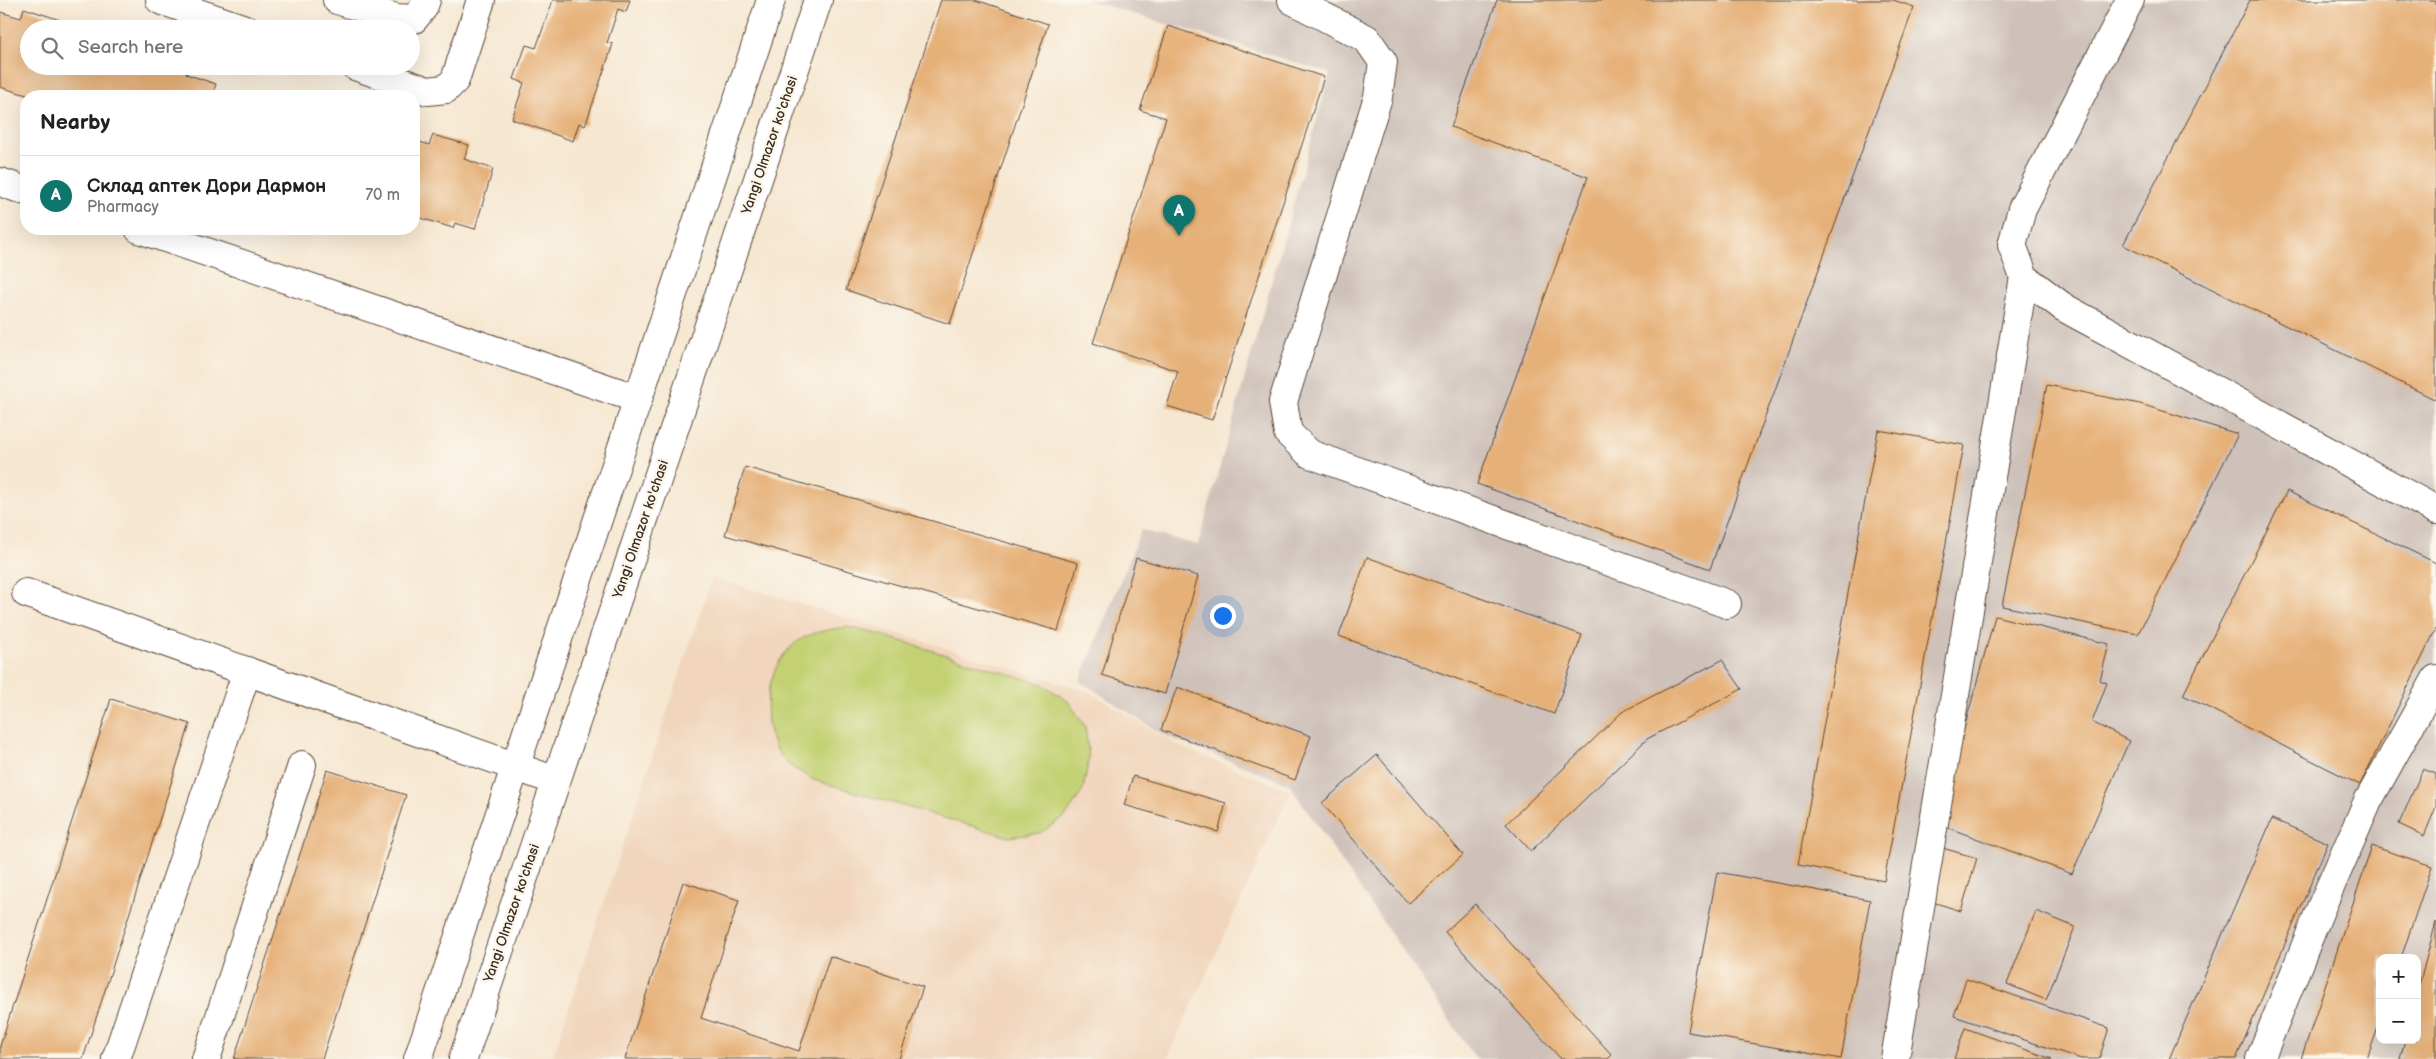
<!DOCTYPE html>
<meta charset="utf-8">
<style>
body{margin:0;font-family:"Balsamiq Sans",sans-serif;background:#f2f2f2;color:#222}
.controls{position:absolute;right:15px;bottom:15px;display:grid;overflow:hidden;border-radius:10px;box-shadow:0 5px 20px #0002}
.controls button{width:45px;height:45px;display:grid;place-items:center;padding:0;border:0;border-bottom:1px solid #e0e0e0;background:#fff;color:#222;font:25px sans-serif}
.you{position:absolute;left:1222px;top:615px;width:18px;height:18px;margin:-12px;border:4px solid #fff;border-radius:50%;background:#1a73e8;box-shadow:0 0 0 8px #1a73e833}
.badge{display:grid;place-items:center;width:32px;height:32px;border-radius:50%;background:#0f766e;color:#fff;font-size:16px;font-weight:700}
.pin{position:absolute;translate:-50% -41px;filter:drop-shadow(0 1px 2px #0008)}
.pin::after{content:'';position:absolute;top:26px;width:18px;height:15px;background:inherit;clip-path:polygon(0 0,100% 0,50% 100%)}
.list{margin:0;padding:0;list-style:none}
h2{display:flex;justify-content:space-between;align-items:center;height:65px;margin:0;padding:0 20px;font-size:21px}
h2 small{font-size:16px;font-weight:400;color:#767676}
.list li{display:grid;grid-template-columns:32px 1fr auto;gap:15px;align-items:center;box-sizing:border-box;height:80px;padding:0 20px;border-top:1px solid #e0e0e0}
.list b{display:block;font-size:19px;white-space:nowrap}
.list p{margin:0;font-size:16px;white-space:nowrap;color:#767676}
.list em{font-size:16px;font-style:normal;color:#767676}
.icon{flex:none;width:28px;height:28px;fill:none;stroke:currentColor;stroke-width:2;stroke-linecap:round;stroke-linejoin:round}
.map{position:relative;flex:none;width:2436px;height:1059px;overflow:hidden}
.search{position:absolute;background:#fff;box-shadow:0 5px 20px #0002;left:20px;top:20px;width:400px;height:55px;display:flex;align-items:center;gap:12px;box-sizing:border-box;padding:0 18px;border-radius:28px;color:#767676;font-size:19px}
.panel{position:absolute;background:#fff;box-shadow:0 5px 20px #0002;left:20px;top:90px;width:400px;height:145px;border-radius:20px}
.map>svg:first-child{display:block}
.built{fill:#f1d5bc}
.industrial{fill:#cec1b9;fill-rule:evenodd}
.green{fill:#c3d173;stroke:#7f7e48}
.building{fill:#e6b179}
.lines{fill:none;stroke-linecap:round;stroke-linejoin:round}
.minor-casing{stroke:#574639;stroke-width:30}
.major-casing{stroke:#574639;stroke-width:30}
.minor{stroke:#fff;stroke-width:28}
.major{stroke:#fff;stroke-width:28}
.labels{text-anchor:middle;stroke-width:5;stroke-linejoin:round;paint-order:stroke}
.street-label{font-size:14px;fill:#3b2a1e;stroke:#fbf7ec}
</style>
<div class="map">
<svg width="2436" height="1059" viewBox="0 0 2436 1059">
<rect width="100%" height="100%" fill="#fbf7ec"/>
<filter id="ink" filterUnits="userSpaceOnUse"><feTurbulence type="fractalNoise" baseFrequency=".02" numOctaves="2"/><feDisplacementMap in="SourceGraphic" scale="10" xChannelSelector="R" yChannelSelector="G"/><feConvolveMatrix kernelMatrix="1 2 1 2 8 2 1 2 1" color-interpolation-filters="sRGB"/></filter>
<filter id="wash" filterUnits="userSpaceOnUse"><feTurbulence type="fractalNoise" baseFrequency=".0096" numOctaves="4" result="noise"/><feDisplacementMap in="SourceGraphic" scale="20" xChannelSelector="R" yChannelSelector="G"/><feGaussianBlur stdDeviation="1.12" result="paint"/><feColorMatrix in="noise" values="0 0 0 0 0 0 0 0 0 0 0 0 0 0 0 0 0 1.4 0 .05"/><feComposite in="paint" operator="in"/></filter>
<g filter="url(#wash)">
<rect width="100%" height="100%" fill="#f6e7d1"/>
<path class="built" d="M 712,577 L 1090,692 L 1182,748 L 1291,791 L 1167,1059 L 552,1059 Z"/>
<path class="industrial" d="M 1087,0 L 2436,0 L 2436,1059 L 1476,1059 L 1289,784 L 1163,735 L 1080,681 L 1141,530 L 1198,545 L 1330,73 ZM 2380,958 L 2417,958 L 2417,1040 L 2380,1040 Z"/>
<path class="green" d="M 847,627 L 878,634 L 1042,684 L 1068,701 L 1085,726 L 1089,758 L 1083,790 L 1066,816 L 1040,833 L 1009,837 L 814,780 C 806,775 796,770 788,764 C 758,737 762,674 790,648 C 806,632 826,630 847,627 Z"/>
<g id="blocks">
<g class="building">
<path d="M 553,0 L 630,0 L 626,12 L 618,9 L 607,43 L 613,44 L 585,126 L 579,123 L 573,141 L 512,119 L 524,83 L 514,79 L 526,45 L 536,48 Z"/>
<path d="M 941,0 L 976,0 L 1048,24 L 950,324 L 846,290 Z"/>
<path d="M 1497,0 L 1893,0 L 1914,7 L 1710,569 L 1477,484 L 1588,177 L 1451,127 Z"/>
<path d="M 2250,0 L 2436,0 L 2436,400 L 2123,245 Z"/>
<path d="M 24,8 L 60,20 L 57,29 L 29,29 L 29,66 L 189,66 L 186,74 L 216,84 L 212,96 L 30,96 L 0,87 L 0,12 L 21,18 Z"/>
<path d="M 1168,26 L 1324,77 L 1212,420 L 1167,406 L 1178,371 L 1093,343 L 1166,118 L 1140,110 Z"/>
<path d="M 433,135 L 469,145 L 464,159 L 493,169 L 475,229 L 455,223 L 453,228 L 414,216 L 414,140 L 429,145 Z"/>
<path d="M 2047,385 L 2140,404 L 2238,434 L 2138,634 L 2002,606 Z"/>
<path d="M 1878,430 L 1964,445 L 1884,881 L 1798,865 Z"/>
<path d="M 745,467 L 1078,563 L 1058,631 L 725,535 Z"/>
<path d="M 2287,491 L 2436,563 L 2436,629 L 2360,785 L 2183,695 Z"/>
<path d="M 1367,557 L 1582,635 L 1554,714 L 1339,636 Z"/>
<path d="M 1136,558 L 1198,576 L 1165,694 L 1102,675 Z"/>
<path d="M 1995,616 L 2109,644 L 2100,680 L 2107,683 L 2092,722 L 2129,741 L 2072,874 L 1938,824 Z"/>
<path d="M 1722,660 L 1742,689 L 1647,739 L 1531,851 L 1506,824 L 1622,712 Z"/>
<path d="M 1177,687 L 1311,736 L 1295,780 L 1161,730 Z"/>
<path d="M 111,699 L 190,724 L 83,1059 L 0,1059 L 0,1046 Z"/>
<path d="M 1377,755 L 1463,855 L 1408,903 L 1322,803 Z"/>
<path d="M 2423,769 L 2436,774 L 2436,807 L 2424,836 L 2399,824 Z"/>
<path d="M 327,770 L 406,795 L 322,1059 L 234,1059 Z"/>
<path d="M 1133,776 L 1226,803 L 1218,832 L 1124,805 Z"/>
<path d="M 2272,819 L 2328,843 L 2236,1059 L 2169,1059 Z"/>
<path d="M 2372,846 L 2432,866 L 2401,958 L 2380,958 L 2380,1022 L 2367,1059 L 2301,1059 Z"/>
<path d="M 1939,847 L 1977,858 L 1961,911 L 1923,899 Z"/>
<path d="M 1717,872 L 1870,900 L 1841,1059 L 1688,1032 Z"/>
<path d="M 683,882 L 739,900 L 701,1018 L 799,1051 L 830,956 L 923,987 L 899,1059 L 625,1059 Z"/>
<path d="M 1475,904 L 1612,1055 L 1608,1059 L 1561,1059 L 1445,932 Z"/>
<path d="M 2036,911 L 2075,927 L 2046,1000 L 2007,984 Z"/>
<path d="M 2436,922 L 2436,1059 L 2400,1059 L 2405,1040 L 2417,1040 L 2417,993 Z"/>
<path d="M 1966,979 L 2109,1028 L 2099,1059 L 2081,1059 L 1954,1016 Z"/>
<path d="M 1965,1028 L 2052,1059 L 1954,1059 Z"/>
</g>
</g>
</g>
<g filter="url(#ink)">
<use href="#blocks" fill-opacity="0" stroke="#574639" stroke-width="1"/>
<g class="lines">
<defs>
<g id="minor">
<path d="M 160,0 L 245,29"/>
<path d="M 337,0 L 396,18 L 414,19 L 423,8 L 426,0"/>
<path d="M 1292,0 L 1367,39 L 1383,62 L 1378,97 L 1283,402 L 1288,433 L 1310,454 L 1727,604"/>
<path d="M 2130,0 L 2022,209 L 2012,245 L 2024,277 L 2063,307 L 2436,510"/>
<path d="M 355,66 L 428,91 L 446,89 L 455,80 L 481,0"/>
<path d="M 0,182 L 26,191"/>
<path d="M 139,229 L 638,399"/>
<path d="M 26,593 L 556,781"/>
<path d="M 116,1059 L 247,671"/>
<path d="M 206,1059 L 302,765"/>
<path d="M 1895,1059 L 2024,277"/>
<path d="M 2260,1059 L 2320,910 L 2368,801 L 2436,679"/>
</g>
<g id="major">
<path d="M 418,1059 L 771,0"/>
<path d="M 463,1059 L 818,0"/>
</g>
</defs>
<use href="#minor" class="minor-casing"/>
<use href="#major" class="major-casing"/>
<use href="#minor" class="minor"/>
<use href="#major" class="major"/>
</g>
</g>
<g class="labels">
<g class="street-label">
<text transform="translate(769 145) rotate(-71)" y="5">Yangi Olmazor ko'chasi</text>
<text transform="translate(640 529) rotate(-71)" y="5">Yangi Olmazor ko'chasi</text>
<text transform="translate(511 913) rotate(-71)" y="5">Yangi Olmazor ko'chasi</text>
</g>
</g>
</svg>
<div class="controls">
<button>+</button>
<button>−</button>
</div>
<div class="you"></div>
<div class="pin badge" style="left:1179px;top:236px">A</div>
<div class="search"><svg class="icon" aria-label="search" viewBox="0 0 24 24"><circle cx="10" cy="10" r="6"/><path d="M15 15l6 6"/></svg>Search here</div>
<section class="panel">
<h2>Nearby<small></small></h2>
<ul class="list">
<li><span class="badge">A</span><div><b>Склад аптек Дори Дармон</b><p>Pharmacy</p></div><em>70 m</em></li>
</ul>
</section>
</div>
